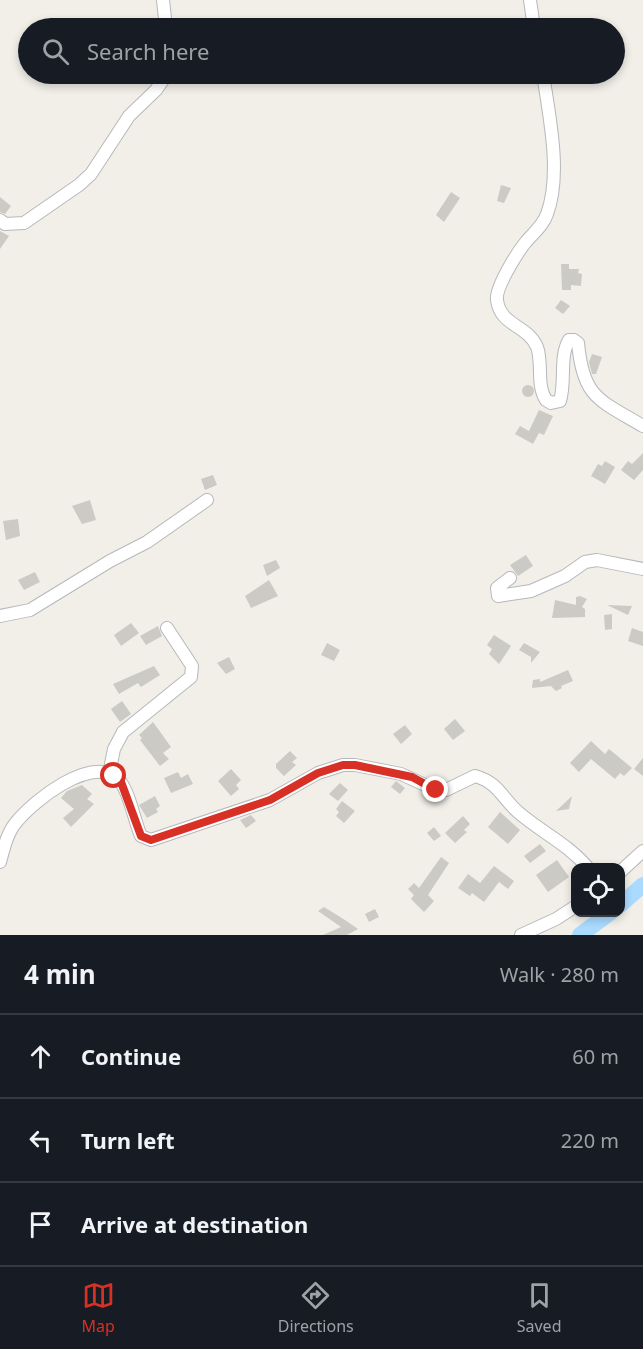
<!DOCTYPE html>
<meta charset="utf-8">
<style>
body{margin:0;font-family:"Noto Sans",sans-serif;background:#20242c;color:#f1f3f6}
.controls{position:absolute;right:18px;bottom:18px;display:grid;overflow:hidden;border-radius:12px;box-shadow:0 3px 9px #0003}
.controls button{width:54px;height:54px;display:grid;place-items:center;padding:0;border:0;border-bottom:2px solid #363941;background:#171b24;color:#f1f3f6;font:30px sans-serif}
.stop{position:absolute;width:18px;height:18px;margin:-14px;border:4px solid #d93025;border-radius:50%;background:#fff}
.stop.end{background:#d93025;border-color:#fff;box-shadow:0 2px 6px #0008}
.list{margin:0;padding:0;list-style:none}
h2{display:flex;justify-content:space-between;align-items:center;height:78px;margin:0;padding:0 24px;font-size:26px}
h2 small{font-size:20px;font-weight:400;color:#9ea1a6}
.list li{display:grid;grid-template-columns:39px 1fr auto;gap:18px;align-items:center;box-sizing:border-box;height:84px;padding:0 24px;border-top:2px solid #363941}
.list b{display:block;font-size:22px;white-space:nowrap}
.list em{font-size:20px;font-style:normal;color:#9ea1a6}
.icon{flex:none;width:33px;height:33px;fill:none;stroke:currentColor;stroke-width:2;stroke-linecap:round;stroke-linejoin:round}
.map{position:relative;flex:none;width:643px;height:935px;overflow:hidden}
.search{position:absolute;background:#171b24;box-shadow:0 3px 9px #0003;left:18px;right:18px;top:18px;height:66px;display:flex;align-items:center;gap:15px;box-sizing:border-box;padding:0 21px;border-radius:33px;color:#9ea1a6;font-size:22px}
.sheet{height:330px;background:#171b24}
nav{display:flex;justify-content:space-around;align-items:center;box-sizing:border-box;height:84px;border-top:2px solid #363941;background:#171b24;font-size:16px;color:#9ea1a6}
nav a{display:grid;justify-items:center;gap:3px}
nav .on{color:#d93025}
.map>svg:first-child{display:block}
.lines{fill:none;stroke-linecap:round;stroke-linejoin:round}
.river{stroke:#aadaff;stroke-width:16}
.building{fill:#cccac5}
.minor-casing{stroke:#b5b8bc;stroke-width:14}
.minor{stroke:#fff;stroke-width:12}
.route{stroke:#d93025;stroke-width:8}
</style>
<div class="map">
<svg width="643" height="935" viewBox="0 0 643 935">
<rect width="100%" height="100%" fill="#f1efe8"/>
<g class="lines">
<g class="river">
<path d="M 620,905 L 643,885"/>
<path d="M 580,935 L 611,912"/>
</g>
</g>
<g class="building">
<path d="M 501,185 L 511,188 L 504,203 L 497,201 Z"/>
<path d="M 451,192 L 460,198 L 444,222 L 436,215 Z"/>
<path d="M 0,197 L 11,206 L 5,214 L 0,212 Z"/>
<path d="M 0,231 L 9,236 L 0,249 Z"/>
<path d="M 561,264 L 569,264 L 569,269 L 579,269 L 578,273 L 582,274 L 581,286 L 571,285 L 571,290 L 562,290 Z"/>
<path d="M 561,300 L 570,306 L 563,314 L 555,308 Z"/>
<path d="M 592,354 L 602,357 L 596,374 L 592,374 L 589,362 Z"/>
<circle cx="528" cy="391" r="6"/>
<path d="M 539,410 L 553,416 L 544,435 L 539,433 L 533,444 L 515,434 L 520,426 L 529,431 Z"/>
<path d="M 643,453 L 643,470 L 634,480 L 621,470 L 628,461 L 632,464 Z"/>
<path d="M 605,461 L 615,467 L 605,484 L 591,476 L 598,464 L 602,466 Z"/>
<path d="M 213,475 L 217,485 L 205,490 L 201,479 Z"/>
<path d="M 90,500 L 96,520 L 82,524 L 72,506 Z"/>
<path d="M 18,519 L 20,536 L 6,540 L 3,521 Z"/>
<path d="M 526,555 L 533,566 L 518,576 L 510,565 Z"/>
<path d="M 276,560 L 280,568 L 267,576 L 263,565 Z"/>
<path d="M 35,572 L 40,582 L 24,590 L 18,580 Z"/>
<path d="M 269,580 L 278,596 L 251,608 L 245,596 Z"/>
<path d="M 580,596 L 587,599 L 582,607 L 585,609 L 585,617 L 552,618 L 555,600 L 576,605 L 576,597 Z"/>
<path d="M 607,605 L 632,606 L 628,615 Z"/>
<path d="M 612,614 L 612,629 L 605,630 L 604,615 Z"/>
<path d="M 131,623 L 139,633 L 121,646 L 114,635 Z"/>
<path d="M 158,626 L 162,636 L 146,645 L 140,636 Z"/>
<path d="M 632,628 L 643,632 L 643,646 L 628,641 Z"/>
<path d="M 494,635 L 511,646 L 499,664 L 489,654 L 492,649 L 487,645 Z"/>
<path d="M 327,643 L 340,650 L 334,661 L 321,655 Z"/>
<path d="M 524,643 L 540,652 L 531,663 L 531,657 L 519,650 Z"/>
<path d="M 229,657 L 235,669 L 226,674 L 217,663 Z"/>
<path d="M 154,666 L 160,675 L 141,687 L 138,683 L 119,694 L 113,684 Z"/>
<path d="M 568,670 L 573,681 L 561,686 L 562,688 L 556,691 L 551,686 L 532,688 L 533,680 L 540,679 L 540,682 Z"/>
<path d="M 122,701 L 131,714 L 120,722 L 111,709 Z"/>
<path d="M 455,719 L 465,731 L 453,740 L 444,729 Z"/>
<path d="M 153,722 L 171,747 L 163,753 L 169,759 L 160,766 L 140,740 L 142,738 L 139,735 Z"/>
<path d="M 405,725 L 412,734 L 401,744 L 393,734 Z"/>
<path d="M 591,741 L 605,754 L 609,749 L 632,768 L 624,776 L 620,773 L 615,779 L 591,759 L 579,772 L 570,763 Z"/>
<path d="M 290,751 L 297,758 L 292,762 L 296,765 L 284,776 L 276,768 L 276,764 Z"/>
<path d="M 643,758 L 643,776 L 634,769 Z"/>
<path d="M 231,769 L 241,780 L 236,785 L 239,789 L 231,796 L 218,781 Z"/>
<path d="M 178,772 L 181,778 L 188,774 L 193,784 L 171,793 L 164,778 Z"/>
<path d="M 396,781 L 405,788 L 400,794 L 391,787 Z"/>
<path d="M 340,783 L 348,790 L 338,801 L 329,794 Z"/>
<path d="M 82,785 L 92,794 L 87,799 L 94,804 L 71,827 L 63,818 L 74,809 L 61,798 L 67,791 Z"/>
<path d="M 155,796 L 160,806 L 156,809 L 158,812 L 147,818 L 139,805 Z"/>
<path d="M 572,796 L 569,809 L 556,811 Z"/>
<path d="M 342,801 L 355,811 L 344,823 L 336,816 L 339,812 L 336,809 Z"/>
<path d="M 500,812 L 520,830 L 508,844 L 488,827 Z"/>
<path d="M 251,815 L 256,821 L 246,828 L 240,820 Z"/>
<path d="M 463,816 L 470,824 L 464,830 L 467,832 L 455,843 L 445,833 Z"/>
<path d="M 434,827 L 441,836 L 434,841 L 427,833 Z"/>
<path d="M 540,844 L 546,851 L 530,863 L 524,856 Z"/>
<path d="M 441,857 L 449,863 L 428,895 L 434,901 L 424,912 L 411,899 L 414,895 L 408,889 L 414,883 L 419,888 Z"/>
<path d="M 557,860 L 569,877 L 548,892 L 536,875 Z"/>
<path d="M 494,866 L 514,881 L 508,889 L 499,882 L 484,902 L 472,893 L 470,896 L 458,888 L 468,874 L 480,883 Z"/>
<path d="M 324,907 L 345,920 L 358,929 L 347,935 L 323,935 L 341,927 L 318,911 Z"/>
<path d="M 375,909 L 379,917 L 369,922 L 365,914 Z"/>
</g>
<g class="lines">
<defs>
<g id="minor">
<path d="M 163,0 L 166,28"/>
<path d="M 530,0 L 534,28"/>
<path d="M 543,74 C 549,115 562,174 547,214 C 543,226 533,233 525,243 C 517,253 495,288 497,300 C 500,326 528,325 537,347 C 543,363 536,385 546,400 L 551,403 L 560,401 C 566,381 559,357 569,340 L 574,340 L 578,343 C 583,398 599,400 643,426"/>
<path d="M 0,220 L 5,224 L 24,223 L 79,185 L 91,174 L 129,116 L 156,90 L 167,74"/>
<path d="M 510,578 L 497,588 L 498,596 L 531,591 L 565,576 L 585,562 L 597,560 L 643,569"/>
<path d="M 0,616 L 30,610 L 110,561 L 147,542 L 207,500"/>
<path d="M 109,774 L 114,749 L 123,732 L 191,677 L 192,666 L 167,628"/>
<path d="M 0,862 C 4,848 7,832 18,820 C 35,800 89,757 116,777 C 129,787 134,821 141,836 L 151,840 L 270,800 L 318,773 L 343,765 L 355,765 L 401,774 L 436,790 L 446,790 L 475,776 C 499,783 501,797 518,812 C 541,832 568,844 588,868"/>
<path d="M 620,872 L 643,851"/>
<path d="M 521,935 L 556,919 L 576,906"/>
</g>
</defs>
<use href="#minor" class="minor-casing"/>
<use href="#minor" class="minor"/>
</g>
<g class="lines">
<path class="route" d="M 114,776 L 121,782 L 141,836 L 151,840 L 270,800 L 318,773 L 343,765 L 355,765 L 412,777 L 436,790"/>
</g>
</svg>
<div class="controls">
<button><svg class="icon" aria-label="locate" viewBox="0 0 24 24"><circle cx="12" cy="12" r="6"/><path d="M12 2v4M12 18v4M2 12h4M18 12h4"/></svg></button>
</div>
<div class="stop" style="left:114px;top:776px"></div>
<div class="stop end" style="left:436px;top:790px"></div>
<div class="search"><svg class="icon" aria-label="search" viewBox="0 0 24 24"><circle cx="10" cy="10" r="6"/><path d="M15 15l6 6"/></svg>Search here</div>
</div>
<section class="sheet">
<h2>4 min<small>Walk · 280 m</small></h2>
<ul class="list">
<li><svg class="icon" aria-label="ahead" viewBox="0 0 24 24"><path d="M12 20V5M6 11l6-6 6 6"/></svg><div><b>Continue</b></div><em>60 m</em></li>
<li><svg class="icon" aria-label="left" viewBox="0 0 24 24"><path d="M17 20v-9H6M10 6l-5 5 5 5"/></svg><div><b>Turn left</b></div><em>220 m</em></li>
<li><svg class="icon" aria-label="arrive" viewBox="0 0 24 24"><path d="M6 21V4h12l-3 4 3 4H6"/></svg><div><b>Arrive at destination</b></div></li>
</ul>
</section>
<nav>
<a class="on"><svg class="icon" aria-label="map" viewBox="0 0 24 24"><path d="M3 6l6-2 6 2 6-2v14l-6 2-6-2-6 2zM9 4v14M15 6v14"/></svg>Map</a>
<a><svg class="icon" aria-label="directions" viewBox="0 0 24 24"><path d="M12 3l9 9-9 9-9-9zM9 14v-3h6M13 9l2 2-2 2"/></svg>Directions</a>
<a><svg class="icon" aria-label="saved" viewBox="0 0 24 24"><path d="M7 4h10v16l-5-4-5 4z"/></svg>Saved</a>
</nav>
